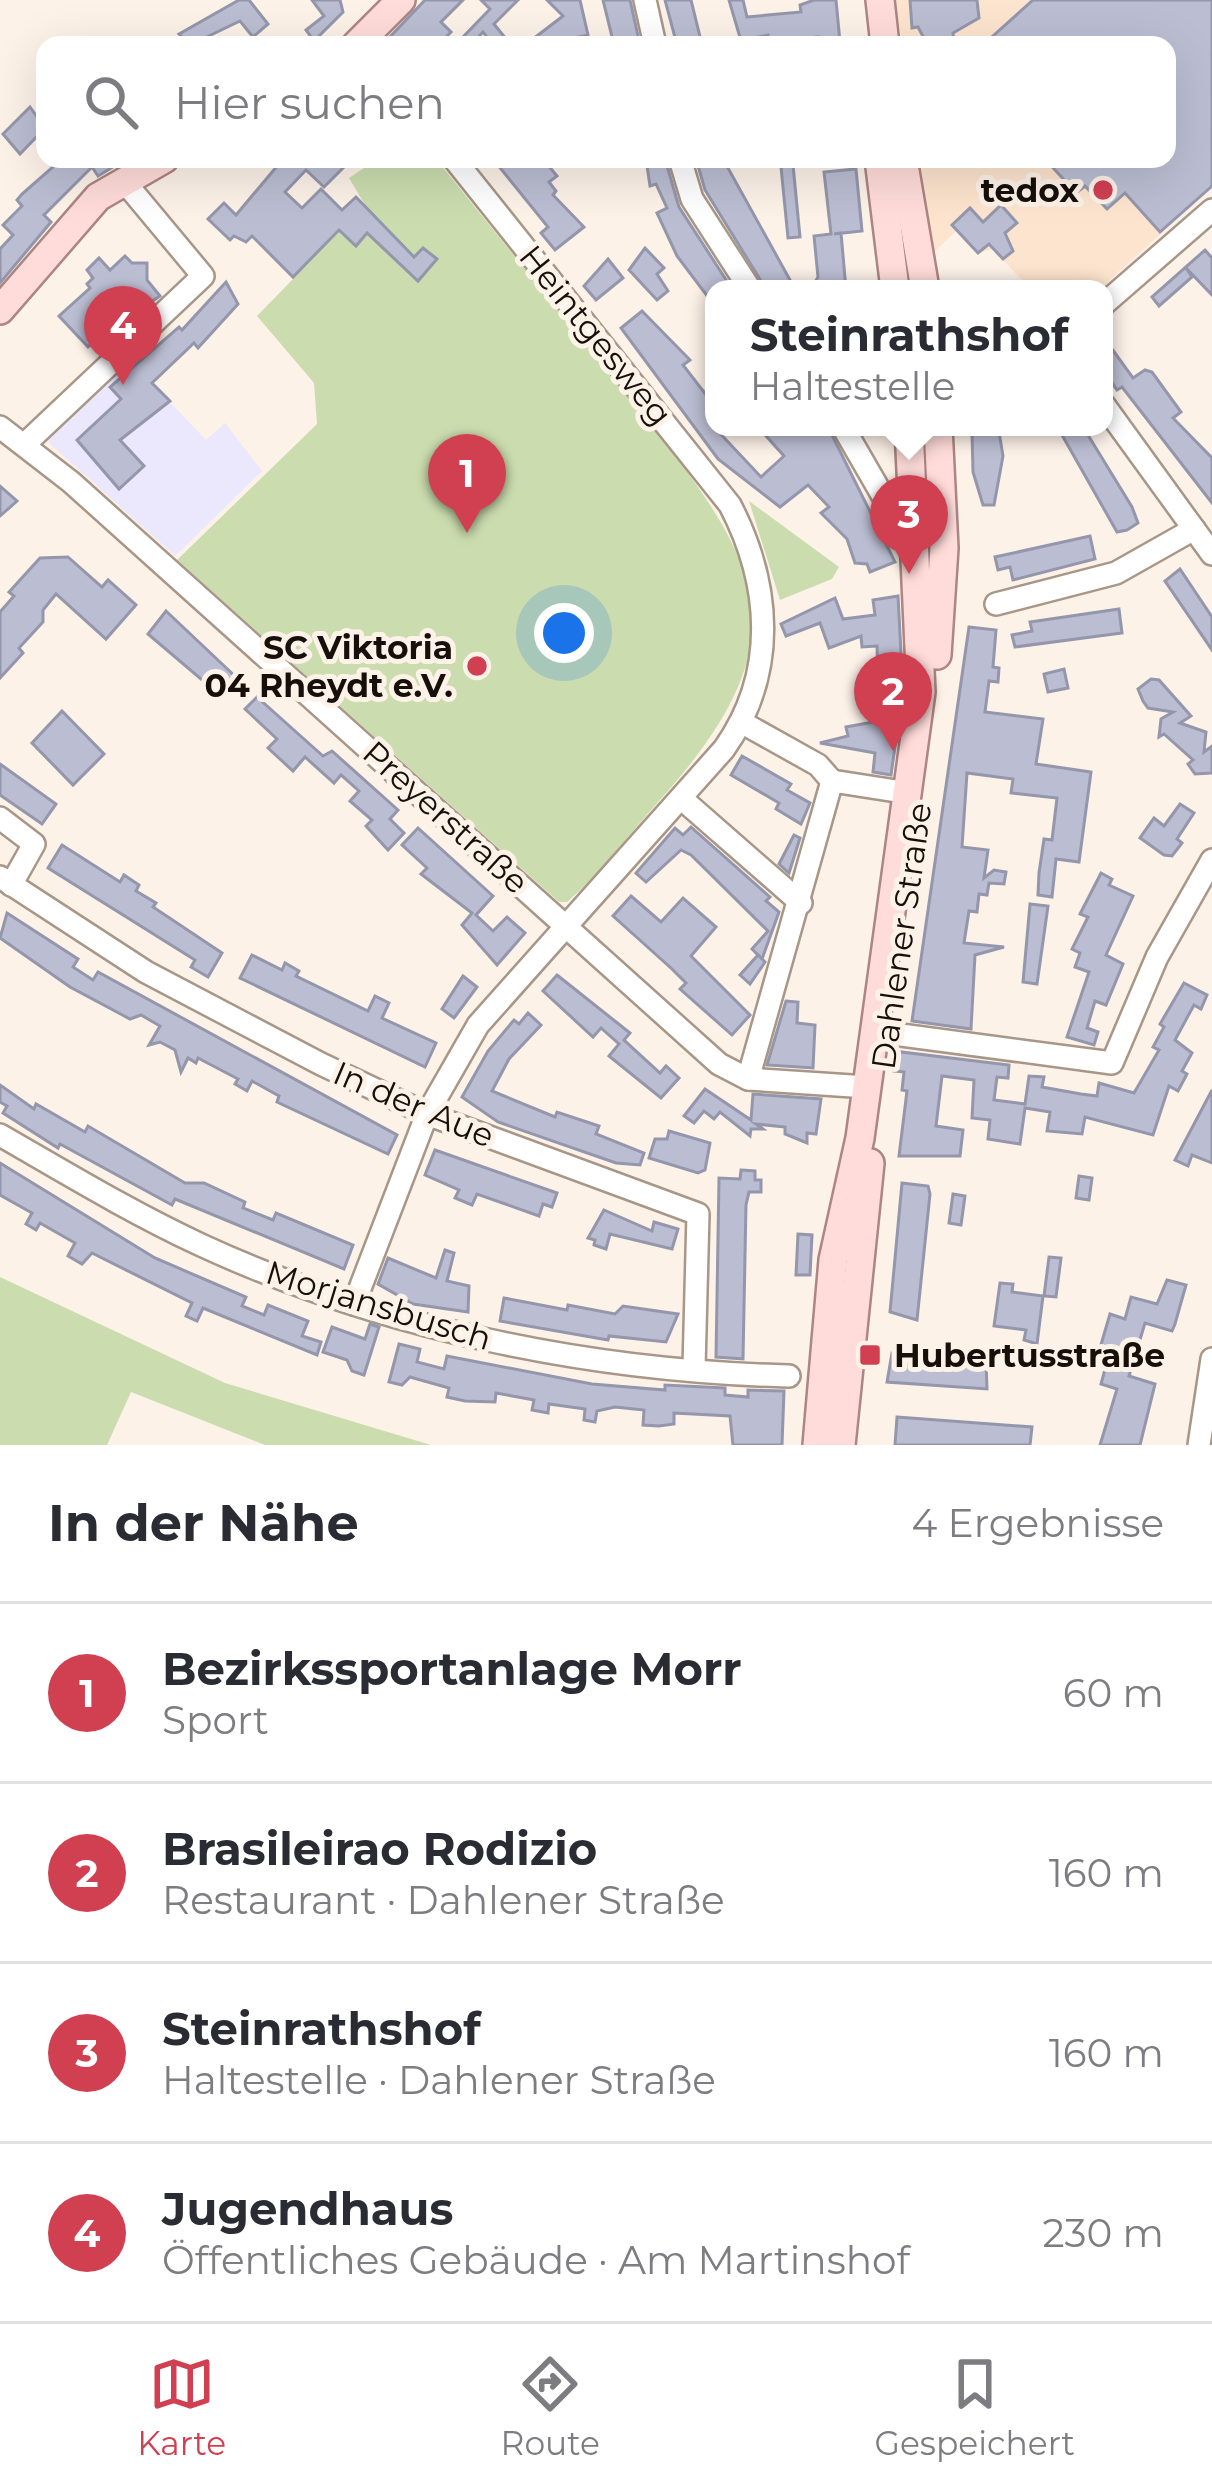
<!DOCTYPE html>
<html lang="de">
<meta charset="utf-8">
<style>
body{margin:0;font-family:Montserrat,sans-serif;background:#f7f7f7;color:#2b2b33}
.you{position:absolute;left:564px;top:633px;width:42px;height:42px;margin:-30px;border:9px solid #fff;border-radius:50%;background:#1a73e8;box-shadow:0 0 0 18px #1a73e833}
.badge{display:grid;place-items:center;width:78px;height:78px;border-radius:50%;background:#d14051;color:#fff;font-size:39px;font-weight:700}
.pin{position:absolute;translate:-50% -99px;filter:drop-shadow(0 3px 6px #0008)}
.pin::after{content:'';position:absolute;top:63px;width:42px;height:36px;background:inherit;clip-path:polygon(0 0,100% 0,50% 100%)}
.popup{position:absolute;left:705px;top:280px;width:408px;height:156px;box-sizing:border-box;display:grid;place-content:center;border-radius:24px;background:#fff;filter:drop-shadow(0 3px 9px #0005);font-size:39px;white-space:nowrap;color:#7c7c81}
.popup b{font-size:45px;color:#2b2b33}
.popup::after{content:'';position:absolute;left:50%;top:100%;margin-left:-24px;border:24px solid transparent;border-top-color:#fff}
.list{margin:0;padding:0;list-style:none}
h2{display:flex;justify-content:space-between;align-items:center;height:156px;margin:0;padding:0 48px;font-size:51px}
h2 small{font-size:39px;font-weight:400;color:#7c7c81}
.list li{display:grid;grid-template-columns:78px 1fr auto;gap:36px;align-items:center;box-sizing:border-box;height:180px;padding:0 48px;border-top:3px solid #e1e1e2}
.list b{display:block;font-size:45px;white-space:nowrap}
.list p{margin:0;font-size:39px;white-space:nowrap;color:#7c7c81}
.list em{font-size:39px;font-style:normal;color:#7c7c81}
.icon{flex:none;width:66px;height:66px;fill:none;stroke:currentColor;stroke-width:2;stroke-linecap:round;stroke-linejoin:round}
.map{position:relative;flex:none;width:1212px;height:1445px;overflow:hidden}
.search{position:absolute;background:#fff;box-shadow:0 12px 48px #0002;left:36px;right:36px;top:36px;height:132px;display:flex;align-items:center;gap:30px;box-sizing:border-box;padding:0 42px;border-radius:24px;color:#7c7c81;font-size:45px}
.sheet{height:876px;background:#fff}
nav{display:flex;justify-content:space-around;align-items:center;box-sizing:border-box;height:168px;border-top:3px solid #e1e1e2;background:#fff;font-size:33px;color:#7c7c81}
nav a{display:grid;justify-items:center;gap:6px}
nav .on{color:#d14051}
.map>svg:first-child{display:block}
.built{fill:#fde4ce}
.education{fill:#ebe7fd}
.green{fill:#cbddaf}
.building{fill:#bbbdd2;stroke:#9496ab;stroke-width:3}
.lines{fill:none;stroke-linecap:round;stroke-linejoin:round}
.minor-casing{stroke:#a89687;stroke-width:26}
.major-casing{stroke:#ad8582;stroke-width:32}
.minor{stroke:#fff;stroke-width:21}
.major{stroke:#ffdcda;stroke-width:27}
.poi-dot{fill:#d14051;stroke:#fdf2e8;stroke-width:4.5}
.labels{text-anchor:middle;stroke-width:10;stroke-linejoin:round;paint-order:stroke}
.poi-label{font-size:33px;font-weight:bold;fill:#160f0a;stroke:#fdf2e8;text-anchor:end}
.street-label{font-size:33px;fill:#160f0a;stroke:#fdf2e8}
</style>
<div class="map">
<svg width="1212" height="1445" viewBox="0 0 1212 1445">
<rect width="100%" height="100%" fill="#fdf2e8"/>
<path class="built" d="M 895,0 L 1212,0 L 1212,187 L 1100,289 L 1030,289 L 993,249 L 978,253 L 956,231 L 934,252 L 920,159 L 1167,159 L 1167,45 L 902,45 Z"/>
<path class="education" d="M 127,357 L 206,440 L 225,423 L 262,471 L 175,556 L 49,443 L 47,435 Z"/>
<g class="green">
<path d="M 378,159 L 436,159 C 501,239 566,320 631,400 C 758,558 812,632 659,801 C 629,834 601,873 567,902 L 559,902 L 177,560 L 317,424 L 314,383 L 257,316 L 365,205 L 349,178 Z"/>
<path d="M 749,501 L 839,567 L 832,579 L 780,600 Z"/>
<path d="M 0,1277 L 225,1383 L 431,1445 L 265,1445 L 131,1392 L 107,1445 L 0,1445 Z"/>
</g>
<g class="building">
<path d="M 239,0 L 249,0 L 268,24 L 253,37 L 240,21 L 190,45 L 179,34 Z"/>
<path d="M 312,0 L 340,0 L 343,12 L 314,41 L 306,30 L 324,16 Z"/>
<path d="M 425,0 L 463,0 L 441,22 L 451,32 L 440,43 L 428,38 L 421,45 L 392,45 L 387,40 Z"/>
<path d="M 481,0 L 518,0 L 494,24 L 511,45 L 493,45 L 483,32 L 471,45 L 463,37 L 490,9 Z"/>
<path d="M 547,0 L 580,0 L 588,35 L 575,38 L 576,45 L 525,45 L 563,16 Z"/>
<path d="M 603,0 L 630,0 L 640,45 L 614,45 Z"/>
<path d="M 665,0 L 691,0 L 702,45 L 677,45 Z"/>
<path d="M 729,0 L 743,0 L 747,17 L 801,12 L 800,5 L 814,0 L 836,0 L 840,42 L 818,44 L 818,37 L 769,42 L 768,35 L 741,41 Z"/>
<path d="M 910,0 L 977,0 L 979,18 L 953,33 L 954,41 L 927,44 L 918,27 L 912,28 Z"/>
<path d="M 1033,0 L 1212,0 L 1212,186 L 1160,232 L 1125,193 L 1107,209 L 1085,186 L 1076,193 L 1045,159 L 1167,159 L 1167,45 L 983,45 Z"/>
<path d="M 30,107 L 45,128 L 20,154 L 3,134 Z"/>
<path d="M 62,159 L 126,159 L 98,176 L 92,167 L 44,215 L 51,222 L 0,283 L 0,249 L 13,235 L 3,225 L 22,206 L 17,200 L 22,194 Z"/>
<path d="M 272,159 L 334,159 L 343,168 L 324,187 L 306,170 L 285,192 L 302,208 L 321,189 L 342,210 L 356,197 L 414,257 L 423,248 L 437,259 L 418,281 L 367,233 L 356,246 L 339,230 L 293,277 L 252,236 L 246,242 L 234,236 L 230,240 L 208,219 L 224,203 L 236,215 L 278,165 Z"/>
<path d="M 493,159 L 543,159 L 557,176 L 549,182 L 556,191 L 553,195 L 584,227 L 555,250 L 541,233 L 548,227 Z"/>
<path d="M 646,159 L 665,159 L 679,207 L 732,289 L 714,289 L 714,305 L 677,256 L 657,213 L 667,208 L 656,184 L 650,186 Z"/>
<path d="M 696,159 L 723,159 L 795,289 L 766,289 L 705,190 Z"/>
<path d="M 793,165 L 800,237 L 788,238 L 781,167 Z"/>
<path d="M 856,169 L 862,231 L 834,234 L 841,233 L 846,289 L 811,289 L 818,277 L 814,236 L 831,234 L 824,172 Z"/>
<path d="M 1001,205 L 1017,223 L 1005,233 L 1013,251 L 1003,259 L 989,244 L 978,253 L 952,225 L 970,208 L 983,222 Z"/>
<path d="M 645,248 L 664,268 L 657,274 L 668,291 L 657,300 L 629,270 Z"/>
<path d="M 1205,250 L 1212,258 L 1212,295 L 1186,268 L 1192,277 L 1159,306 L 1152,297 Z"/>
<path d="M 125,256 L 132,263 L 147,263 L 147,280 L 160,296 L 126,319 L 123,315 L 88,347 L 59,316 L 90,288 L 87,284 L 93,278 L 87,270 L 99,258 L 110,270 Z"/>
<path d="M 608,259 L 623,278 L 596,300 L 584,286 Z"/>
<path d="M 226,282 L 238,304 L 198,348 L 194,343 L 152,383 L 170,401 L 120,440 L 144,466 L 119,489 L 77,440 L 121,399 L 110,387 L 179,327 L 182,330 Z"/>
<path d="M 642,311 L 690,360 L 683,365 L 714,405 L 714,427 L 761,477 L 784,456 L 758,427 L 828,427 L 895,562 L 870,572 L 867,564 L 855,563 L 847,539 L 821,513 L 829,507 L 808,485 L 780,507 L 718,459 L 621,328 Z"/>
<path d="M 1104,338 L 1133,378 L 1145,370 L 1152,372 L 1181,412 L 1173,418 L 1212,458 L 1212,503 L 1122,387 L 1117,390 L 1104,372 Z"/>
<path d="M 1076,427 L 1083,427 L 1132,507 L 1138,523 L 1127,530 L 1117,532 L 1062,435 Z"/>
<path d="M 972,432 L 999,432 L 1003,456 L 994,505 L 983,505 L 973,472 Z"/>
<path d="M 0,486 L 17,501 L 0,516 Z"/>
<path d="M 1090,536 L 1095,559 L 1013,580 L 1010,567 L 998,570 L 995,557 Z"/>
<path d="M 68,557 L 102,587 L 108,580 L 136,605 L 106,639 L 56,594 L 43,610 L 43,622 L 19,648 L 23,653 L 0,678 L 0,612 L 14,596 L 9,592 L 40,558 Z"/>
<path d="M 1180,569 L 1212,617 L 1212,650 L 1165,581 Z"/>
<path d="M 898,596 L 903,691 L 891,775 L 873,772 L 875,753 L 820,743 L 848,736 L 846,727 L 884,720 L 888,686 L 878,680 L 877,646 L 862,647 L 861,636 L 829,648 L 820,623 L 786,636 L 781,624 L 835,598 L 843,619 L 875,615 L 873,600 Z"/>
<path d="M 1119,609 L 1122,633 L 1015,647 L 1012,635 L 1032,631 L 1030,622 Z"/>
<path d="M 166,611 L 238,679 L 222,697 L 148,634 Z"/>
<path d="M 969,627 L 996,630 L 993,667 L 999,668 L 998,682 L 989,681 L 985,712 L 1043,719 L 1036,764 L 1091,772 L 1079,862 L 1056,859 L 1052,897 L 1038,895 L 1039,873 L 1044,839 L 1052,840 L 1057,798 L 1011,793 L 1013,779 L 967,773 L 962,847 L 988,850 L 984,878 L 994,870 L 1006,872 L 1004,884 L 989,883 L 987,895 L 979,894 L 977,912 L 969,911 L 964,943 L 1004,947 L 975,955 L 971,1029 L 912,1021 Z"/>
<path d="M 1064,669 L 1068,688 L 1048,692 L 1044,674 Z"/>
<path d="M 1151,679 L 1159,680 L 1191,716 L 1180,723 L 1206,732 L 1204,752 L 1212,746 L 1212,773 L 1195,774 L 1188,764 L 1193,760 L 1164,734 L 1159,737 L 1161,719 L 1173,712 L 1148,708 L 1143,701 L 1138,689 Z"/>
<path d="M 257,697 L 323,756 L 332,751 L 398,810 L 390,819 L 404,833 L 388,850 L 366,826 L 372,820 L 350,801 L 359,791 L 341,775 L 334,783 L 305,757 L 293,771 L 268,748 L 277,739 L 245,709 Z"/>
<path d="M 62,711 L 104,754 L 73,785 L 32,743 Z"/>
<path d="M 742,756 L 791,784 L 787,790 L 810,803 L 801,824 L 776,809 L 779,803 L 731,775 Z"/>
<path d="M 0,764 L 56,804 L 42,824 L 0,795 Z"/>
<path d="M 1180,804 L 1194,813 L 1177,839 L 1182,843 L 1172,856 L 1164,855 L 1140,838 L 1154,818 L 1164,826 Z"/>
<path d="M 691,827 L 770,897 L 766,901 L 779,912 L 762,959 L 752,949 L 768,931 L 691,855 L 681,850 L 646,882 L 636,873 L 675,828 L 683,835 Z"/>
<path d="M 418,828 L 493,896 L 476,915 L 493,931 L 507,917 L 525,933 L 497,965 L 462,925 L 472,913 L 421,874 L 427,868 L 402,845 Z"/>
<path d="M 794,835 L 800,838 L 789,873 L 779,864 Z"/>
<path d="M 62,845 L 120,882 L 124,875 L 139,885 L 136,891 L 156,903 L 153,907 L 222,953 L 208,977 L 191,967 L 195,960 L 48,868 Z"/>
<path d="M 1101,873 L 1112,879 L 1109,885 L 1133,896 L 1106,955 L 1123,964 L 1106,1005 L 1095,1001 L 1087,1028 L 1098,1032 L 1094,1045 L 1067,1037 L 1089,972 L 1075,967 L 1080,953 L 1072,949 L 1088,917 L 1080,914 Z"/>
<path d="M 631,896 L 661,922 L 683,898 L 716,927 L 691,956 L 750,1015 L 732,1035 L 680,989 L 686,983 L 672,969 L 613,916 Z"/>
<path d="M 1030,904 L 1048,906 L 1037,984 L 1023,982 Z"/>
<path d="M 7,913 L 78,959 L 73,967 L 93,980 L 98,972 L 397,1135 L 388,1154 L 277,1102 L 279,1096 L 252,1081 L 247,1091 L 235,1084 L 238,1079 L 198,1058 L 196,1063 L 188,1058 L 181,1072 L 175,1050 L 160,1042 L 149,1045 L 160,1026 L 141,1015 L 130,1019 L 70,987 L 0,938 Z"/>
<path d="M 252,955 L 282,970 L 285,963 L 299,971 L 296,976 L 368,1011 L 375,996 L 389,1003 L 382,1018 L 436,1043 L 425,1067 L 240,978 Z"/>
<path d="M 758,955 L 765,962 L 750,984 L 740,975 Z"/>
<path d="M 557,975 L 630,1033 L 624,1040 L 660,1073 L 666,1066 L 679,1078 L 661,1098 L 609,1056 L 619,1044 L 601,1028 L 593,1037 L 543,991 Z"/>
<path d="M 463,976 L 477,987 L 454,1018 L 442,1009 Z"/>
<path d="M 1184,983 L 1207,995 L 1201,1009 L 1194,1005 L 1175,1040 L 1192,1053 L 1182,1071 L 1187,1074 L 1178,1091 L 1169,1086 L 1153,1135 L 1085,1117 L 1082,1134 L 1047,1131 L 1050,1112 L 1025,1108 L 1020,1144 L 988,1139 L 990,1120 L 972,1118 L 974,1080 L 942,1076 L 936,1126 L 963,1130 L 960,1156 L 899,1156 L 907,1091 L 902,1090 L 904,1072 L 894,1071 L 901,1052 L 1009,1065 L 1008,1078 L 997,1077 L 994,1100 L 1025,1104 L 1029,1076 L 1044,1077 L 1042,1087 L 1081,1094 L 1097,1096 L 1099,1083 L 1134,1093 L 1159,1050 L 1153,1047 L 1164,1027 L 1160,1024 Z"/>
<path d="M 786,1001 L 798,1002 L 797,1023 L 815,1025 L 813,1068 L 767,1065 Z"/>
<path d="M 528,1013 L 541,1025 L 509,1059 L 492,1091 L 555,1117 L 557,1112 L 599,1126 L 596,1134 L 644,1153 L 640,1165 L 616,1163 L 498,1122 L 462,1097 L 488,1051 L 514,1020 L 519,1024 Z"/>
<path d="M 0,1085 L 34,1109 L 36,1104 L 85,1132 L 88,1126 L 185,1183 L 204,1183 L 245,1202 L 243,1208 L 273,1220 L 276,1213 L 353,1245 L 344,1269 L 175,1199 L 172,1205 L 60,1144 L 58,1148 L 3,1113 L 7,1106 L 0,1102 Z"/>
<path d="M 705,1089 L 751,1120 L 753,1094 L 821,1099 L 816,1134 L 807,1133 L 807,1143 L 785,1134 L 785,1127 L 756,1124 L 763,1129 L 751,1129 L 750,1136 L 720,1112 L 714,1119 L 704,1111 L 694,1123 L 684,1116 Z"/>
<path d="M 1212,1090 L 1212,1163 L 1192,1155 L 1188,1166 L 1175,1160 Z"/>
<path d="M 669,1131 L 710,1143 L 705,1170 L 698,1173 L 649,1158 L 655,1139 L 667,1139 Z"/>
<path d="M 435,1150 L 557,1193 L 552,1207 L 543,1204 L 539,1216 L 477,1194 L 472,1205 L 455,1198 L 459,1190 L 425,1175 Z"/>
<path d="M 0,1163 L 155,1258 L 246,1297 L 242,1306 L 264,1315 L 268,1305 L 308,1321 L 302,1336 L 321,1342 L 317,1355 L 203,1308 L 197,1321 L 186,1316 L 192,1303 L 92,1253 L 82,1264 L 68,1256 L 75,1243 L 40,1223 L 36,1230 L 26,1224 L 32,1213 L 0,1195 Z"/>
<path d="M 741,1170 L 755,1171 L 755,1180 L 761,1180 L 761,1192 L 749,1192 L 746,1205 L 743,1359 L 716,1357 L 719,1178 L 740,1179 Z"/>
<path d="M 1079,1176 L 1092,1178 L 1089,1200 L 1076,1198 Z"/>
<path d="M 902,1183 L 928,1186 L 930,1194 L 917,1320 L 890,1312 Z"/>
<path d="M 953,1194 L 965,1196 L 961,1225 L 949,1223 Z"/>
<path d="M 604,1210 L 652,1231 L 654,1222 L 678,1229 L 672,1249 L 610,1234 L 606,1249 L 594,1245 L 595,1240 L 588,1238 Z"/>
<path d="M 798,1234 L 812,1235 L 810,1275 L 796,1275 Z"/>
<path d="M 445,1250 L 454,1253 L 447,1281 L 469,1286 L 468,1312 L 413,1304 L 378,1284 L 388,1258 L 436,1278 Z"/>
<path d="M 1049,1257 L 1061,1258 L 1056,1297 L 1044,1296 Z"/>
<path d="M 1167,1280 L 1186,1285 L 1175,1324 L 1172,1331 L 1145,1323 L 1129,1376 L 1155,1384 L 1140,1445 L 1100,1445 L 1117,1389 L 1101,1384 L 1110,1351 L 1100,1348 L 1110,1314 L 1125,1319 L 1131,1297 L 1157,1304 Z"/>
<path d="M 1000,1283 L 1013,1284 L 1012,1292 L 1043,1296 L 1037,1344 L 1024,1340 L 1026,1330 L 994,1326 Z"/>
<path d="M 504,1298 L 567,1310 L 568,1305 L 615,1314 L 623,1306 L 678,1314 L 666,1342 L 609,1336 L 608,1340 L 500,1321 Z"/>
<path d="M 370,1324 L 379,1327 L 364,1375 L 352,1371 L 347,1360 L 323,1352 L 332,1327 L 365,1339 Z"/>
<path d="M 399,1344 L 420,1349 L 417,1362 L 444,1369 L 447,1356 L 592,1384 L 665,1390 L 665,1385 L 725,1388 L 725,1395 L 748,1397 L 748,1390 L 784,1391 L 782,1445 L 733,1445 L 730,1416 L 674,1413 L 674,1424 L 659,1426 L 643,1425 L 644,1410 L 615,1407 L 597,1411 L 595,1422 L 584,1420 L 585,1409 L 549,1404 L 548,1413 L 532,1410 L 534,1400 L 496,1393 L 495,1402 L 465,1401 L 447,1397 L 449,1388 L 410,1377 L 402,1385 L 389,1382 Z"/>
<path d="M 892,1353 L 986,1360 L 987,1389 L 887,1382 Z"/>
<path d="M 897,1417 L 1032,1427 L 1030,1445 L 895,1445 Z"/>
</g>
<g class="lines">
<defs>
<g id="minor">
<path d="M 645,0 L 655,45"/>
<path d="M 680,159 L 692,199 L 750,289"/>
<path d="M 1104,304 L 1212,210"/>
<path d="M 1104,405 L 1212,554"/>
<path d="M 0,427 L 71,482 L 719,1064 L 748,1079 L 867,1087"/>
<path d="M 843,427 L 884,498 L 914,500"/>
<path d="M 25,444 L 203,276 L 123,180"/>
<path d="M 996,604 L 1116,573 L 1194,529"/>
<path d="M 741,722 L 818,765 L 832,781 L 748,1079"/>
<path d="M 832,781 L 909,793"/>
<path d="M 682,799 L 801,903"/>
<path d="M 0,818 L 34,844 L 11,885"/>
<path d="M 0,877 L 146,972 L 321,1064 L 427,1114 L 698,1214 L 694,1368"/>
<path d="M 886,1033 L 1112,1063 L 1157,957 L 1212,860"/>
<path d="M 0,1135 C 66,1173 132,1213 201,1245 C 383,1329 590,1371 789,1376"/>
<path d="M 354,1304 L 427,1114 L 478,1025 L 724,749 C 778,673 771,584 730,505 L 454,159"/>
<path d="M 1199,1445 L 1212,1359"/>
</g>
<g id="major">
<path d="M 880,0 L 885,45"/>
<path d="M 356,45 L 401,0"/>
<path d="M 879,159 L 895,289"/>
<path d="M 903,159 L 925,289"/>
<path d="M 0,310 L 98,197 L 164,159"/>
<path d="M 937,655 L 944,548 L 938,427"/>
<path d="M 817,1445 L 833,1260 L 860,1138 L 921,692 L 909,427"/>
<path d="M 841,1445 L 870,1163"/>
</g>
</defs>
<use href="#minor" class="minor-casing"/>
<use href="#major" class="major-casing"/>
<use href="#minor" class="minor"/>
<use href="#major" class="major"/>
</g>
<g class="poi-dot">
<circle cx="1103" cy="190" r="12"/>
<circle cx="477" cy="666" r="12"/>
<rect x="858" y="1343" width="24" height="24" rx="6"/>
</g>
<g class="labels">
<g class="poi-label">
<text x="1079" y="202">tedox</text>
<text x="453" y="659">SC Viktoria<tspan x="453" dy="38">04 Rheydt e.V.</tspan></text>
<text x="894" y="1367" text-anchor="start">Hubertusstraße</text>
</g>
<g class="street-label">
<text transform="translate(596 335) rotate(51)" y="12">Heintgesweg</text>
<text transform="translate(446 817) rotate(42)" y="12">Preyerstraße</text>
<text transform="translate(901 936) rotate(-82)" y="12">Dahlener Straße</text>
<text transform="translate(414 1104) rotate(23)" y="12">In der Aue</text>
<text transform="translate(379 1305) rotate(17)" y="12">Morjansbusch</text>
</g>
</g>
</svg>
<div class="you"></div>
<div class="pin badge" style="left:467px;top:533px">1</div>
<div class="pin badge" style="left:893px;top:751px">2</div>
<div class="pin badge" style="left:909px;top:574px">3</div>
<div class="popup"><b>Steinrathshof</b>Haltestelle</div>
<div class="pin badge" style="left:123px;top:385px">4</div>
<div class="search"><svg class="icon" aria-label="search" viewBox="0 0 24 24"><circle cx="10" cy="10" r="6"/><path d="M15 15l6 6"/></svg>Hier suchen</div>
</div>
<section class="sheet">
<h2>In der Nähe<small>4 Ergebnisse</small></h2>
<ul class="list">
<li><span class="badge">1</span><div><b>Bezirkssportanlage Morr</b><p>Sport</p></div><em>60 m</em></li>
<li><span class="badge">2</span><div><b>Brasileirao Rodizio</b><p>Restaurant · Dahlener Straße</p></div><em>160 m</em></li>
<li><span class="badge">3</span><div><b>Steinrathshof</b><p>Haltestelle · Dahlener Straße</p></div><em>160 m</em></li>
<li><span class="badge">4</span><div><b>Jugendhaus</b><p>Öffentliches Gebäude · Am Martinshof</p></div><em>230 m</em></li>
</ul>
</section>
<nav>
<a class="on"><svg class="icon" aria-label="map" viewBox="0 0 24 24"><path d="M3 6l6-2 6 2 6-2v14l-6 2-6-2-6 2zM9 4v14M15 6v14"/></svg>Karte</a>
<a><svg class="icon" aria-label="directions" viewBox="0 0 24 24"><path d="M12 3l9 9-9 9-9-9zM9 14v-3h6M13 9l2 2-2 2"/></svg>Route</a>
<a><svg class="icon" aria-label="saved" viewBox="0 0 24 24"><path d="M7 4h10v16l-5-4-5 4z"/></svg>Gespeichert</a>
</nav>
